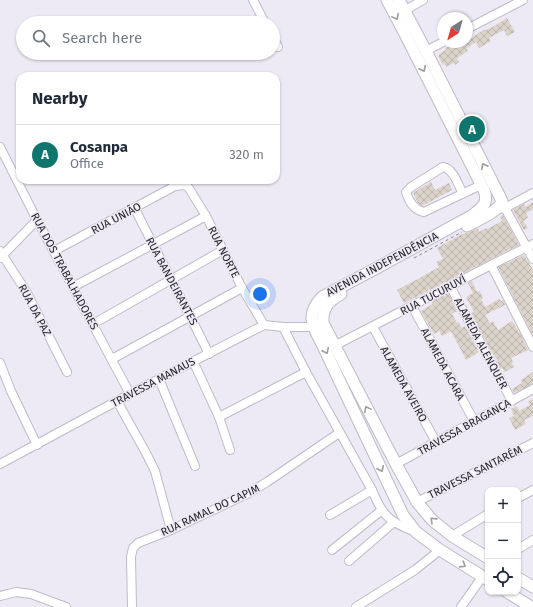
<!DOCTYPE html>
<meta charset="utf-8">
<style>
body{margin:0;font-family:"Fira Sans",sans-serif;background:#f2f2f3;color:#1f2937}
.controls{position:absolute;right:12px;bottom:12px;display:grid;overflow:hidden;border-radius:8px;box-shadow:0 1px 3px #0004}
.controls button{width:36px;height:36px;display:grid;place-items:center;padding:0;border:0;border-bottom:1px solid #e0e1e3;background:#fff;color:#1f2937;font:20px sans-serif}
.compass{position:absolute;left:437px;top:12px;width:36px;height:36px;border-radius:50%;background:#fff;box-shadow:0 1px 3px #0004;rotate:217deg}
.you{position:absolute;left:260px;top:294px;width:14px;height:14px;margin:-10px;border:3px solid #fff;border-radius:50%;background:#1a73e8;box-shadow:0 0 0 6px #1a73e833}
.badge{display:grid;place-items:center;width:26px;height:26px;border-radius:50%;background:#0f766e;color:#fff;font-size:13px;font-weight:700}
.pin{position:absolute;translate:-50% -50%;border:2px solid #fff;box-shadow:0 1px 4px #0006}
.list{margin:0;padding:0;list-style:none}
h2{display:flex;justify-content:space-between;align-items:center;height:52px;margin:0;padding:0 16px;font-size:17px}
h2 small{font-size:13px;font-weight:400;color:#747a83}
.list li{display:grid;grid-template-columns:26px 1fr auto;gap:12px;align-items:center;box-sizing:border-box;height:60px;padding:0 16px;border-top:1px solid #e0e1e3}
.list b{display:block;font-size:15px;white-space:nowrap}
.list p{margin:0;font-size:13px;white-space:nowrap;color:#747a83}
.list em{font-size:13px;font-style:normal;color:#747a83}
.icon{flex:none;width:22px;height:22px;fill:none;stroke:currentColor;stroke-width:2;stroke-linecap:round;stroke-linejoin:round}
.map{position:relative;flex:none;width:533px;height:607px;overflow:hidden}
.search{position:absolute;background:#fff;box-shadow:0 1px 3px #0004;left:16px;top:16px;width:264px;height:44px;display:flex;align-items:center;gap:10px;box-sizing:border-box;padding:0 14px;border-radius:22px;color:#747a83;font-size:15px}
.panel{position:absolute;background:#fff;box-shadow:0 1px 3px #0004;left:16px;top:72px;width:264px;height:112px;border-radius:12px}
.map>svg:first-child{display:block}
.building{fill:url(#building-cross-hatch)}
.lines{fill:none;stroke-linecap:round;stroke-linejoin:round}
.minor-casing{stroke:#bfbbc5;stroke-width:10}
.major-casing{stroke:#bfbbc5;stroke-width:13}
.path{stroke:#87848c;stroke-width:1;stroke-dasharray:3 3;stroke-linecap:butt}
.minor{stroke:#fff;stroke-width:8}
.major{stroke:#fff;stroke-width:11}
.oneway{stroke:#9d9c9e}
.labels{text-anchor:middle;stroke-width:3;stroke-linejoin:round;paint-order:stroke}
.street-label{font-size:11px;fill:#262428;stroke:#eeeaf5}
</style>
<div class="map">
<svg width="533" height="607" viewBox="0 0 533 607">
<defs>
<pattern id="building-cross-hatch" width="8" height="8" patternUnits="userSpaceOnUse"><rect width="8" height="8" fill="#dbd3ca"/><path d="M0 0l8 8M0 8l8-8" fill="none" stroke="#bcb5ae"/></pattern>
</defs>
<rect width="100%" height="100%" fill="#eeeaf5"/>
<g class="building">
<path d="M 507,18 L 515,32 L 507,36 L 504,30 L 489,38 L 491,41 L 479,48 L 476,42 L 467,48 L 468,51 L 457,58 L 459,62 L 455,65 L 454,63 L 446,67 L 445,64 L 443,65 L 439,58 L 439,54 L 446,50 L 445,48 L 454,44 L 455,45 L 460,42 L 467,42 L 467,41 L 485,29 L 485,30 L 491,28 Z"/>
<path d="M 431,182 L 435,190 L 449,183 L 452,190 L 422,206 L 418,203 L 413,193 Z"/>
<path d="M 533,202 L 533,209 L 526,213 L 528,218 L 523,221 L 528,228 L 524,230 L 513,210 L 524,204 L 526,207 Z"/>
<path d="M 503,215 L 519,245 L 404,303 L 397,290 L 416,280 L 439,267 L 436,262 L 443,259 L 437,248 L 462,234 L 470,232 L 478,228 L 479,232 L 486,228 L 487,229 L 502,221 L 500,217 Z"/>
<path d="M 524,255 L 533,270 L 533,335 L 498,267 Z"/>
<path d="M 472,281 L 477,292 L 480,291 L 483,298 L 481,299 L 485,307 L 499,299 L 501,301 L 503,300 L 505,305 L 485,315 L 490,323 L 493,321 L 498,330 L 512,321 L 521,335 L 528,350 L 511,358 L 513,362 L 512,363 L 514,367 L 505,372 L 502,368 L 501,369 L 497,362 L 498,361 L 491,351 L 471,313 L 474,312 L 466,297 L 473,293 L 468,283 Z"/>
<path d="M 448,293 L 457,311 L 452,314 L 457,323 L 458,322 L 462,328 L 465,326 L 479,352 L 466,360 L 451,331 L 442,336 L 439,331 L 434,334 L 421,311 L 433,304 L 431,302 Z"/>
<path d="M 533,372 L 533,384 L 514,393 L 512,389 L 522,383 L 521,380 Z"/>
<path d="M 533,399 L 533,416 L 524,420 L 526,424 L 515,430 L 509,418 L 514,416 L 511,409 L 517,406 L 519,411 L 530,405 L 528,401 Z"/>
</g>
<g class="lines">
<defs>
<g id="minor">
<path d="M 253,0 L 265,23"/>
<path d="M 404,11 L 423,0"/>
<path d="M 467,29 L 523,0"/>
<path d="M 273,37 L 278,47"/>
<path d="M 426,51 L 443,42"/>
<path d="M 0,147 L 37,220 L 130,394"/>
<path d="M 463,194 C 458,185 454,169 443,167 L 411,187 L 406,192 C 409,202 414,210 424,212 L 481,185"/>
<path d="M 502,201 L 505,208 L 533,259"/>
<path d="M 135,209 C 159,257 185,305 209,354"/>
<path d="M 500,209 L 507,207 L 533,193"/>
<path d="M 0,251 L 27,293 L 67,372"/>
<path d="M 54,251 L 175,186 L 183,185 L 187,186 L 190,190 L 206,216 L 242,288 L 264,325"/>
<path d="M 0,258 L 37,220"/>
<path d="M 491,265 L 533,347"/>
<path d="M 450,286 L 512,401"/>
<path d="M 73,287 L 206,216"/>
<path d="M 412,306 L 474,421"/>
<path d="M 93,324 L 223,250"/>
<path d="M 283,327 L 306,372 L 372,490 C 375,497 378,504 382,510 C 390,522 403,527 416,532"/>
<path d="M 373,327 L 436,442"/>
<path d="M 334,346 L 491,265 L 533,244"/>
<path d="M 112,359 L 242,288"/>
<path d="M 193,361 L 219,417 L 230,450"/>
<path d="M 0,363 L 11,391 L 37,445"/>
<path d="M 159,379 L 195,466"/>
<path d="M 117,401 L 146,453 L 155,471 L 171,530"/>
<path d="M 219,417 L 306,372"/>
<path d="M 0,464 L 130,394 L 264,325 L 283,327 L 313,327"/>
<path d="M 396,464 L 533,389"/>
<path d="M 518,498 L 533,490"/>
<path d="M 417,502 L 533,443"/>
<path d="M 330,515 L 372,490"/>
<path d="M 452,536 L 488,514"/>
<path d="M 518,549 L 533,540"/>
<path d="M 332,550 L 382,510"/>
<path d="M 349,561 L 394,522"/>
<path d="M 0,596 L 16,592 L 31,594 L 66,607"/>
<path d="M 132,607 L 131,557 L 133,548 L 138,543 L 171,530 L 249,493 L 267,482 L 339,433"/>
<path d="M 356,607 L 415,570 L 440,550"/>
<path d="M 461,607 L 483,576"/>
</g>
<g id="major">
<path d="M 387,0 L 405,34 L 484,190 C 489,204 482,207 473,215 L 373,270 L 322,297 C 304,316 314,328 324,348 L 403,515 L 416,532 L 440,550 L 488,580"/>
<path d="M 399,0 L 426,51 L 502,201 C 499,212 477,220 467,226"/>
<path d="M 341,294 C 329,301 322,307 323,323 L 396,464 L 417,502 L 432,520 L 452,536 L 488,558"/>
<path d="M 518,578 L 533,587"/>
<path d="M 507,592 L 531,607"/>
</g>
</defs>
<use href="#minor" class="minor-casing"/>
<use href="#major" class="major-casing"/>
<path class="path" d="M 414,258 L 462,232"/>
<use href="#minor" class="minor"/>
<use href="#major" class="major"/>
</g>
<defs><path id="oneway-chevron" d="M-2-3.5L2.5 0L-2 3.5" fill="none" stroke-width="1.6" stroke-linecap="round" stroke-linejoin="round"/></defs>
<g class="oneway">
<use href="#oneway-chevron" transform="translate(396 17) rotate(62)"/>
<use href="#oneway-chevron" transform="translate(423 69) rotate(63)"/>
<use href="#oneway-chevron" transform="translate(484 166) rotate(-117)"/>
<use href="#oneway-chevron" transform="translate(326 351) rotate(64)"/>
<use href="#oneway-chevron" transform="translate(367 409) rotate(-118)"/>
<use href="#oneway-chevron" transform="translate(381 469) rotate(65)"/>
<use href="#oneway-chevron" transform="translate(433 520) rotate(-136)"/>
<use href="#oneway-chevron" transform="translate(463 565) rotate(32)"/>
</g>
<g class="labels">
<g class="street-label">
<text transform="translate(116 218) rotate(-28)" y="4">RUA UNIÃO</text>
<text transform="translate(224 252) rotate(63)" y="4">RUA NORTE</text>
<text transform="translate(382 264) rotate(-28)" y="4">AVENIDA INDEPENDÊNCIA</text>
<text transform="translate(65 271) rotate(62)" y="4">RUA DOS TRABALHADORES</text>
<text transform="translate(172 281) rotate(62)" y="4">RUA BANDEIRANTES</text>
<text transform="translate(433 295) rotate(-28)" y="4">RUA TUCURUVÍ</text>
<text transform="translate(35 310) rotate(62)" y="4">RUA DA PAZ</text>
<text transform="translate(481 343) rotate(62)" y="4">ALAMEDA ALENQUER</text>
<text transform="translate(443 364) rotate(62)" y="4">ALAMEDA ACARA</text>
<text transform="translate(153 382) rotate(-28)" y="4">TRAVESSA MANAUS</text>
<text transform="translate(404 384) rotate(61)" y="4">ALAMEDA AVEIRO</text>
<text transform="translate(464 427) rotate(-29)" y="4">TRAVESSA BRAGANÇA</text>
<text transform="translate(475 472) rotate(-27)" y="4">TRAVESSA SANTARÉM</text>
<text transform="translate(210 510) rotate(-25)" y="4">RUA RAMAL DO CAPIM</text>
</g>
</g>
</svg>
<div class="controls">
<button>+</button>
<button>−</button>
<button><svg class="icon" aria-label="locate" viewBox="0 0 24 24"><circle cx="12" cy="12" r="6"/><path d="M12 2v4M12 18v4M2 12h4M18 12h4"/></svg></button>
</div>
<svg class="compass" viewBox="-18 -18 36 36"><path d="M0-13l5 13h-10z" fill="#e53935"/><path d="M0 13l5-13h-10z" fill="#747a83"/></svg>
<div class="you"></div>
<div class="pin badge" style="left:472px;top:129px">A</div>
<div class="search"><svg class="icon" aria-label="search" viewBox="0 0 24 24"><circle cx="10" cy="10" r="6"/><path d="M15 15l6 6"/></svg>Search here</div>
<section class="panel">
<h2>Nearby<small></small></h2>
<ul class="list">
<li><span class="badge">A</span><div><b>Cosanpa</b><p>Office</p></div><em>320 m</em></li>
</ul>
</section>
</div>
